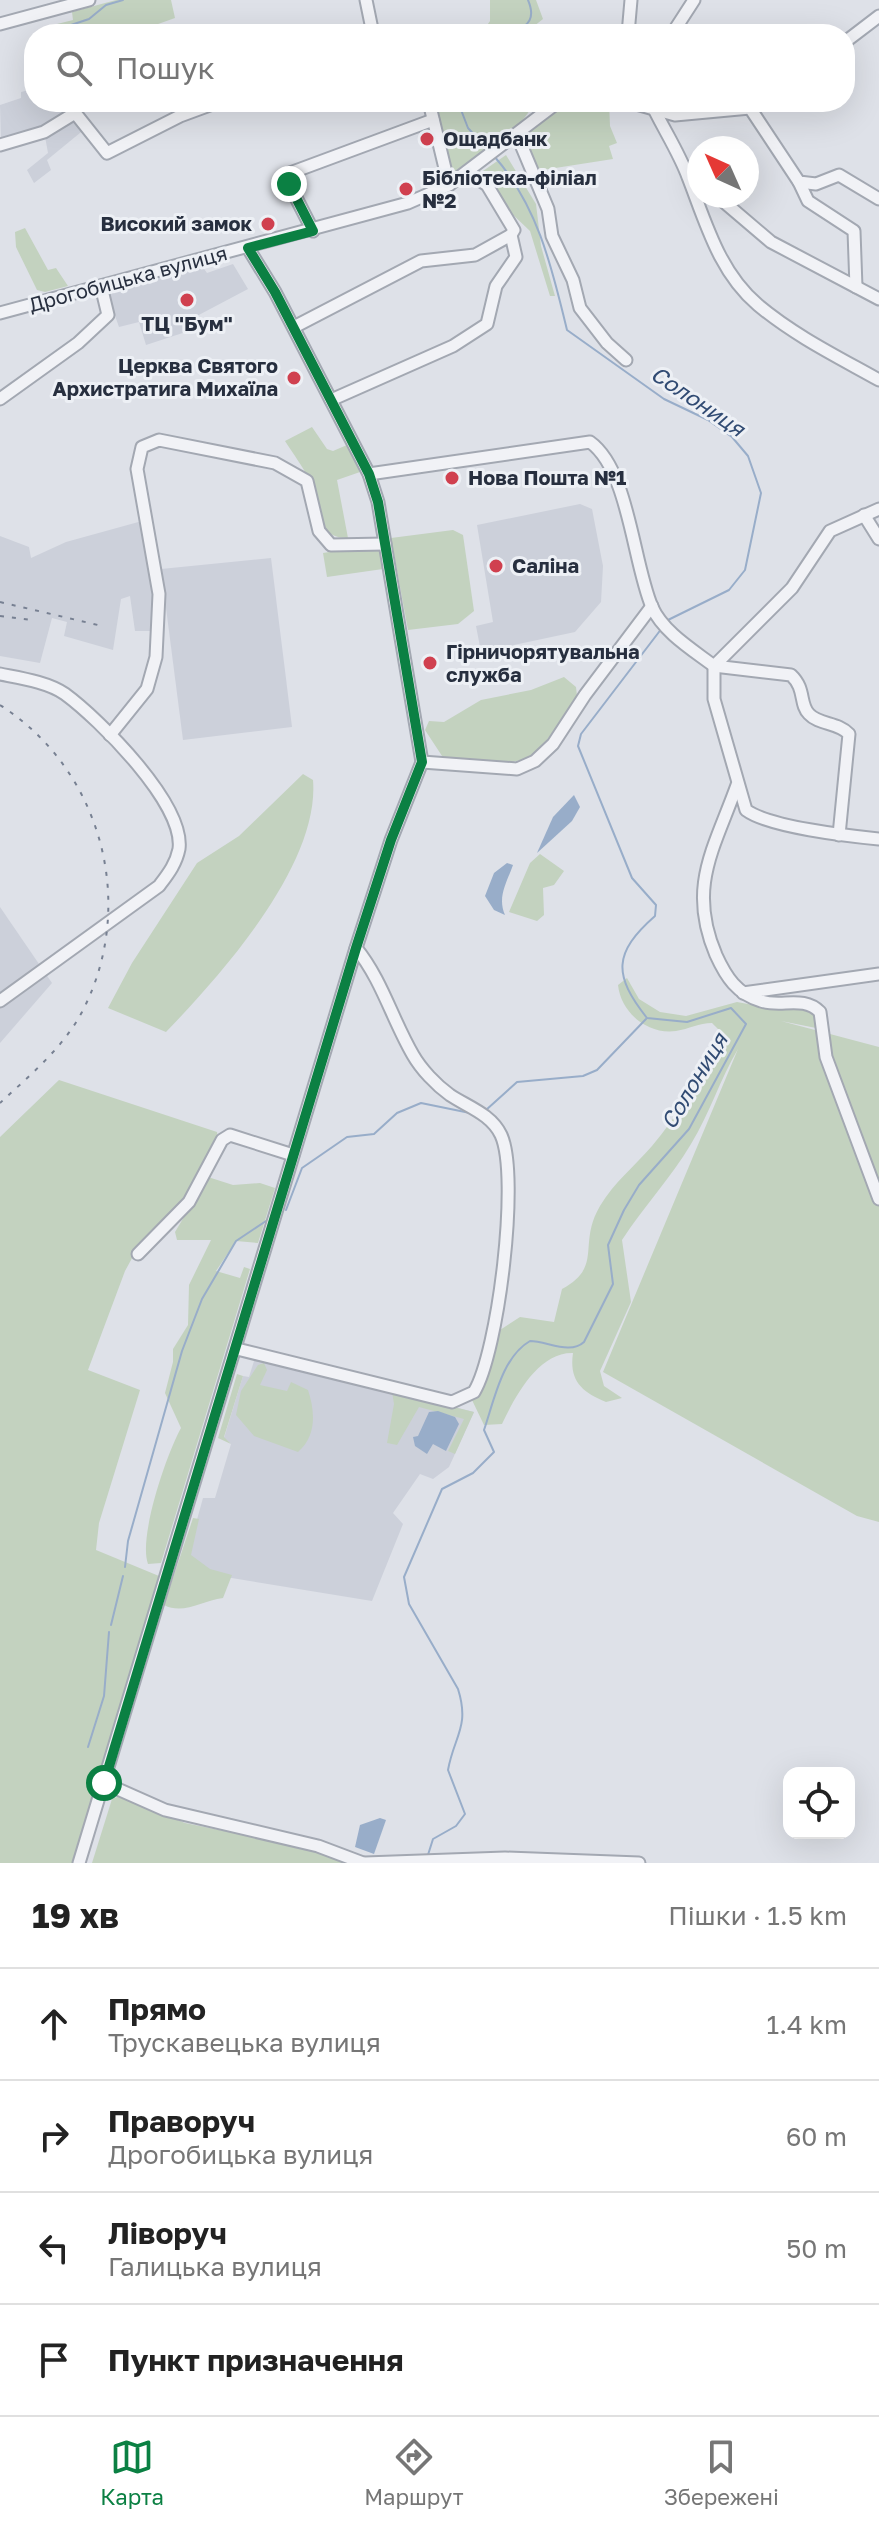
<!DOCTYPE html>
<html lang="uk">
<meta charset="utf-8">
<style>
body{margin:0;font-family:"Golos Text",sans-serif;background:#f6f6f6;color:#222}
.controls{position:absolute;right:24px;bottom:24px;display:grid;overflow:hidden;border-radius:16px;box-shadow:0 8px 32px #0002}
.controls button{width:72px;height:72px;display:grid;place-items:center;padding:0;border:0;border-bottom:2px solid #e0e0e0;background:#fff;color:#222;font:40px sans-serif}
.compass{position:absolute;left:687px;top:136px;width:72px;height:72px;border-radius:50%;background:#fff;box-shadow:0 8px 32px #0002;rotate:315deg}
.stop{position:absolute;width:24px;height:24px;margin:-18px;border:6px solid #0b8043;border-radius:50%;background:#fff}
.stop.end{background:#0b8043;border-color:#fff;box-shadow:0 2px 8px #0008}
.list{margin:0;padding:0;list-style:none}
h2{display:flex;justify-content:space-between;align-items:center;height:104px;margin:0;padding:0 32px;font-size:34px}
h2 small{font-size:26px;font-weight:400;color:#767676}
.list li{display:grid;grid-template-columns:52px 1fr auto;gap:24px;align-items:center;box-sizing:border-box;height:112px;padding:0 32px;border-top:2px solid #e0e0e0}
.list b{display:block;font-size:30px;white-space:nowrap}
.list p{margin:0;font-size:26px;white-space:nowrap;color:#767676}
.list em{font-size:26px;font-style:normal;color:#767676}
.icon{flex:none;width:44px;height:44px;fill:none;stroke:currentColor;stroke-width:2;stroke-linecap:round;stroke-linejoin:round}
.map{position:relative;flex:none;width:879px;height:1863px;overflow:hidden}
.search{position:absolute;background:#fff;box-shadow:0 8px 32px #0002;left:24px;right:24px;top:24px;height:88px;display:flex;align-items:center;gap:20px;box-sizing:border-box;padding:0 28px;border-radius:32px;color:#767676;font-size:30px}
.sheet{height:552px;background:#fff}
nav{display:flex;justify-content:space-around;align-items:center;box-sizing:border-box;height:112px;border-top:2px solid #e0e0e0;background:#fff;font-size:22px;color:#767676}
nav a{display:grid;justify-items:center;gap:4px}
nav .on{color:#0b8043}
.map>svg:first-child{display:block}
.built{fill:#ccd0da}
.green{fill:#c3d2bf}
.water{fill:#98adc9}
.lines{fill:none;stroke-linecap:round;stroke-linejoin:round}
.stream{stroke:#98adc9;stroke-width:2}
.minor-casing{stroke:#a3a8b2;stroke-width:15}
.minor{stroke:#f1f2f6;stroke-width:11}
.rail{stroke:#778092;stroke-width:2;stroke-dasharray:4 8;stroke-linecap:butt}
.route{stroke:#0b8043;stroke-width:10}
.poi-dot{fill:#d0404f;stroke:#edf0f5;stroke-width:3}
.labels{text-anchor:middle;stroke-width:6;stroke-linejoin:round;paint-order:stroke}
.poi-label{font-size:20px;font-weight:bold;fill:#272f3f;stroke:#edf0f5;text-anchor:start}
.street-label{font-size:20px;fill:#272f3f;stroke:#edf0f5}
.water-label{font-size:22px;font-style:italic;fill:#314b73;stroke:#edf0f5}
</style>
<div class="map">
<svg width="879" height="1863" viewBox="0 0 879 1863">
<rect width="100%" height="100%" fill="#dee1e8"/>
<g class="built">
<path d="M 34,89 L 34,102 L 62,102 L 67,114 L 86,128 L 47,160 L 51,170 L 34,183 L 27,170 L 48,153 L 44,131 L 1,141 L 0,105 L 21,98 L 21,92 Z"/>
<path d="M 233,264 L 248,289 L 195,317 L 198,328 L 146,345 L 139,322 L 119,327 L 106,290 L 202,266 L 207,273 Z"/>
<path d="M 580,504 L 592,509 L 603,566 L 601,602 L 575,632 L 481,652 L 476,626 L 493,622 L 477,525 Z"/>
<path d="M 142,521 L 155,594 L 155,631 L 135,631 L 130,596 L 121,599 L 113,650 L 64,636 L 67,622 L 52,618 L 40,663 L 0,656 L 0,536 L 29,547 L 31,558 L 66,542 Z"/>
<path d="M 271,558 L 292,727 L 183,740 L 161,569 Z"/>
<path d="M 0,907 L 52,983 L 0,1043 Z"/>
<path d="M 260,1358 L 474,1412 L 449,1467 L 433,1479 L 420,1474 L 393,1513 L 403,1524 L 372,1601 L 183,1570 L 203,1498 L 215,1498 L 231,1444 L 224,1438 L 243,1376 L 249,1377 L 254,1361 Z"/>
</g>
<g class="green">
<path d="M 116,0 L 171,0 L 175,18 L 130,34 L 59,34 L 57,24 L 73,20 L 72,12 Z"/>
<path d="M 490,0 L 536,0 L 543,19 L 524,34 L 481,34 L 490,21 Z"/>
<path d="M 433,102 L 532,102 C 531,124 472,162 453,172 Z"/>
<path d="M 579,102 L 609,102 L 610,126 L 617,143 L 609,146 L 613,159 L 536,171 C 533,164 526,154 526,147 C 524,123 561,108 579,102 Z"/>
<path d="M 506,155 L 536,204 L 541,246 L 555,296 L 550,296 L 530,231 L 509,211 L 483,171 Z"/>
<path d="M 25,228 L 48,270 L 56,268 L 68,286 L 45,292 L 37,290 L 16,247 L 15,232 Z"/>
<path d="M 312,427 L 327,449 L 333,451 L 347,445 L 360,472 L 337,480 L 348,538 C 314,539 319,503 309,480 C 303,466 293,454 285,441 Z"/>
<path d="M 453,530 L 463,535 L 474,611 L 458,624 L 408,630 L 391,538 Z"/>
<path d="M 379,544 L 383,569 L 327,577 L 323,553 Z"/>
<path d="M 564,677 L 576,687 L 577,696 C 527,772 534,765 444,759 L 425,730 L 429,721 L 444,722 L 481,700 L 531,690 Z"/>
<path d="M 303,774 L 313,780 C 320,864 222,974 166,1032 L 108,1008 L 132,963 L 197,863 L 239,836 Z"/>
<path d="M 540,854 L 564,871 L 554,885 L 543,888 L 544,915 L 537,921 L 509,912 L 530,863 Z"/>
<path d="M 627,978 L 639,999 L 660,1012 L 686,1016 L 737,1002 L 764,1007 L 806,1008 L 818,1015 L 821,1029 L 781,1021 L 879,1047 L 879,1522 L 857,1516 L 603,1372 L 738,1049 C 720,1079 710,1113 691,1144 C 671,1178 644,1206 622,1240 L 631,1302 L 600,1371 L 604,1386 L 622,1398 L 606,1402 C 581,1392 569,1380 573,1353 C 538,1352 515,1397 502,1424 L 484,1425 L 472,1400 L 482,1385 L 500,1330 L 520,1317 L 554,1322 L 562,1289 C 604,1266 577,1245 600,1206 C 614,1182 634,1167 652,1146 C 678,1115 699,1079 722,1045 L 721,1032 L 712,1023 C 699,1023 689,1029 676,1031 C 648,1035 621,1013 618,985 Z"/>
<path d="M 59,1080 L 217,1132 L 218,1138 L 182,1203 L 137,1249 L 125,1271 L 88,1370 L 140,1390 L 99,1523 L 96,1550 L 159,1576 L 72,1863 L 0,1863 L 0,1137 Z"/>
<path d="M 208,1177 L 233,1185 L 260,1183 L 275,1188 L 258,1243 L 236,1241 L 216,1271 L 240,1278 L 244,1267 L 250,1269 L 161,1563 L 148,1564 C 138,1537 167,1453 181,1428 L 165,1393 L 173,1362 L 173,1349 L 188,1325 L 189,1285 L 211,1240 L 177,1240 L 175,1232 Z"/>
<path d="M 264,1363 L 267,1370 L 260,1385 L 287,1391 L 291,1382 L 308,1390 C 315,1411 317,1436 298,1452 L 254,1436 L 236,1415 L 241,1391 L 258,1365 Z"/>
<path d="M 237,1374 L 243,1376 L 224,1437 L 231,1444 L 218,1438 Z"/>
<path d="M 392,1392 L 474,1412 L 455,1454 L 448,1451 L 464,1419 L 419,1407 L 397,1445 L 387,1443 L 394,1404 Z"/>
<path d="M 193,1518 L 199,1519 L 191,1555 L 210,1569 L 232,1575 L 223,1598 C 202,1601 183,1615 164,1605 Z"/>
<path d="M 120,1796 L 185,1823 L 323,1851 L 348,1863 L 92,1863 L 112,1799 Z"/>
</g>
<g class="water">
<path d="M 574,795 L 580,807 L 572,821 L 537,853 L 553,817 Z"/>
<path d="M 507,863 L 513,865 C 507,882 497,897 505,915 L 494,910 L 485,896 L 494,873 Z"/>
<path d="M 438,1411 L 455,1417 L 459,1424 L 446,1451 L 433,1444 L 427,1454 L 415,1446 L 413,1437 L 418,1436 L 429,1412 Z"/>
<path d="M 380,1818 L 386,1820 L 374,1854 L 355,1847 L 360,1825 Z"/>
</g>
<g class="lines">
<g class="stream">
<path d="M 61,34 L 65,27 L 89,19 L 106,5 L 123,0"/>
<path d="M 495,34 C 516,31 540,28 528,0"/>
<path d="M 458,102 L 468,128 L 487,149"/>
<path d="M 494,156 C 538,206 552,268 567,330 L 664,399 L 708,420 L 732,437 L 748,456 L 761,493 L 745,570 L 729,590 L 668,620"/>
<path d="M 486,1110 L 517,1082 L 583,1076 L 597,1070 L 646,1019"/>
<path d="M 286,1210 L 302,1168 L 347,1137 L 374,1134 L 397,1113 L 421,1103 L 470,1113"/>
<path d="M 125,1567 L 128,1541 L 182,1351 L 202,1299 L 236,1241 L 266,1221"/>
<path d="M 111,1625 L 123,1576"/>
<path d="M 88,1747 L 104,1696 L 109,1632"/>
<path d="M 427,1858 L 433,1839 L 456,1826 L 465,1814 L 448,1770 C 454,1736 470,1727 458,1689 L 409,1604 L 404,1577 L 442,1489 L 473,1473 L 494,1452 L 484,1430 C 494,1401 502,1357 530,1341 C 547,1341 570,1355 584,1342 L 613,1284 L 608,1245 L 624,1210 L 639,1185 L 689,1129 L 746,1024 L 731,1008 L 687,1022 L 647,1018 C 613,975 613,953 655,916 L 656,905 L 632,878 L 578,746 L 581,734 L 662,628"/>
</g>
<defs>
<g id="minor">
<path d="M 366,0 L 373,34"/>
<path d="M 0,24 L 89,0"/>
<path d="M 628,34 L 631,0"/>
<path d="M 672,34 L 694,0"/>
<path d="M 845,42 L 879,16"/>
<path d="M 87,102 L 72,109 L 107,153 L 180,116 L 218,102"/>
<path d="M 429,102 L 449,185"/>
<path d="M 629,102 L 675,115 L 750,108 L 761,102"/>
<path d="M 750,108 L 799,182 L 816,184 L 839,175 L 879,199"/>
<path d="M 655,111 C 666,133 680,155 688,177 C 706,223 719,272 758,305 C 795,336 838,357 879,380"/>
<path d="M 517,135 L 548,209 L 552,236 L 573,280 L 580,308 L 607,343 L 626,360"/>
<path d="M 0,145 L 44,132 L 75,113"/>
<path d="M 799,182 L 808,201 L 854,231 L 856,287"/>
<path d="M 717,196 L 771,242 L 879,299"/>
<path d="M 313,231 L 287,180 L 290,173 L 433,120"/>
<path d="M 0,313 L 408,203 L 449,185 L 558,102"/>
<path d="M 294,327 L 421,261 L 475,255 L 511,235 L 514,230 L 487,185 L 467,172"/>
<path d="M 0,399 L 78,343 L 108,315 L 101,286"/>
<path d="M 331,400 L 453,346 L 487,324 L 496,286 L 516,257 L 511,235"/>
<path d="M 369,474 L 590,442 C 629,470 633,563 652,607 C 663,632 693,650 714,666"/>
<path d="M 864,515 L 879,539"/>
<path d="M 714,666 L 714,699 L 746,810 C 769,827 848,836 879,839"/>
<path d="M 714,666 L 791,675 C 806,689 799,704 809,714 C 819,725 838,722 849,734 L 839,835"/>
<path d="M 714,666 L 792,588 L 830,531 L 879,509"/>
<path d="M 0,674 C 20,678 48,682 65,694 C 99,719 185,804 179,849 C 176,864 168,874 159,886 L 0,1001"/>
<path d="M 110,735 L 147,689 L 156,657 L 159,594 L 137,469 L 142,447 L 159,440 L 275,463 L 307,481 L 319,531 L 331,545 L 385,544"/>
<path d="M 422,762 L 517,769 L 535,761 L 553,744 L 585,695 L 652,606"/>
<path d="M 737,785 C 714,849 687,887 716,955 C 726,977 737,994 761,1001 C 781,1008 803,995 820,1012 L 826,1057 L 879,1199"/>
<path d="M 743,993 L 879,974"/>
<path d="M 138,1254 L 189,1202 L 222,1140 L 230,1135 L 293,1155"/>
<path d="M 237,1349 L 452,1402 L 474,1392 C 498,1353 520,1176 501,1135 C 491,1114 468,1107 450,1095 C 436,1085 421,1069 413,1055 C 392,1019 382,980 356,948"/>
<path d="M 104,1783 L 165,1810 L 318,1846 L 363,1863"/>
<path d="M 79,1863 L 356,948 L 391,840 L 422,762 L 378,502 L 369,474 L 275,292 L 248,248"/>
<path d="M 365,1863 L 505,1858 L 639,1863"/>
</g>
</defs>
<use href="#minor" class="minor-casing"/>
<use href="#minor" class="minor"/>
<g class="rail">
<path d="M 0,602 L 98,625"/>
<path d="M 0,616 L 32,620"/>
<path d="M 0,705 C 102,770 138,905 82,1012 C 63,1048 29,1076 0,1103"/>
</g>
</g>
<g class="lines">
<path class="route" d="M 104,1783 L 356,948 L 391,840 L 422,762 L 378,502 L 369,474 L 275,292 L 248,248 L 313,231 L 289,184"/>
</g>
<g class="poi-dot">
<circle cx="427" cy="139" r="8"/>
<circle cx="406" cy="189" r="8"/>
<circle cx="268" cy="224" r="8"/>
<circle cx="187" cy="300" r="8"/>
<circle cx="294" cy="378" r="8"/>
<circle cx="452" cy="478" r="8"/>
<circle cx="496" cy="566" r="8"/>
<circle cx="430" cy="663" r="8"/>
</g>
<g class="labels">
<g class="poi-label">
<text x="443" y="146">Ощадбанк</text>
<text x="422" y="185">Бібліотека-філіал<tspan x="422" dy="23">№2</tspan></text>
<text x="252" y="231" text-anchor="end">Високий замок</text>
<text x="187" y="331" text-anchor="middle">ТЦ "Бум"</text>
<text x="278" y="373" text-anchor="end">Церква Святого<tspan x="278" dy="23">Архистратига Михаїла</tspan></text>
<text x="468" y="485">Нова Пошта №1</text>
<text x="512" y="573">Саліна</text>
<text x="446" y="659">Гірничорятувальна<tspan x="446" dy="23">служба</tspan></text>
</g>
<g class="street-label">
<text transform="translate(128 279) rotate(-15)" y="7">Дрогобицька вулиця</text>
</g>
<g class="water-label">
<text transform="translate(698 401) rotate(34)" y="8">Солониця</text>
<text transform="translate(694 1081) rotate(-59)" y="8">Солониця</text>
</g>
</g>
</svg>
<div class="controls">
<button><svg class="icon" aria-label="locate" viewBox="0 0 24 24"><circle cx="12" cy="12" r="6"/><path d="M12 2v4M12 18v4M2 12h4M18 12h4"/></svg></button>
</div>
<svg class="compass" viewBox="-18 -18 36 36"><path d="M0-13l5 13h-10z" fill="#e53935"/><path d="M0 13l5-13h-10z" fill="#767676"/></svg>
<div class="stop" style="left:104px;top:1783px"></div>
<div class="stop end" style="left:289px;top:184px"></div>
<div class="search"><svg class="icon" aria-label="search" viewBox="0 0 24 24"><circle cx="10" cy="10" r="6"/><path d="M15 15l6 6"/></svg>Пошук</div>
</div>
<section class="sheet">
<h2>19 хв<small>Пішки · 1.5 km</small></h2>
<ul class="list">
<li><svg class="icon" aria-label="ahead" viewBox="0 0 24 24"><path d="M12 20V5M6 11l6-6 6 6"/></svg><div><b>Прямо</b><p>Трускавецька вулиця</p></div><em>1.4 km</em></li>
<li><svg class="icon" aria-label="right" viewBox="0 0 24 24"><path d="M7 20v-9h11M14 6l5 5-5 5"/></svg><div><b>Праворуч</b><p>Дрогобицька вулиця</p></div><em>60 m</em></li>
<li><svg class="icon" aria-label="left" viewBox="0 0 24 24"><path d="M17 20v-9H6M10 6l-5 5 5 5"/></svg><div><b>Ліворуч</b><p>Галицька вулиця</p></div><em>50 m</em></li>
<li><svg class="icon" aria-label="arrive" viewBox="0 0 24 24"><path d="M6 21V4h12l-3 4 3 4H6"/></svg><div><b>Пункт призначення</b></div></li>
</ul>
</section>
<nav>
<a class="on"><svg class="icon" aria-label="map" viewBox="0 0 24 24"><path d="M3 6l6-2 6 2 6-2v14l-6 2-6-2-6 2zM9 4v14M15 6v14"/></svg>Карта</a>
<a><svg class="icon" aria-label="directions" viewBox="0 0 24 24"><path d="M12 3l9 9-9 9-9-9zM9 14v-3h6M13 9l2 2-2 2"/></svg>Маршрут</a>
<a><svg class="icon" aria-label="saved" viewBox="0 0 24 24"><path d="M7 4h10v16l-5-4-5 4z"/></svg>Збережені</a>
</nav>
